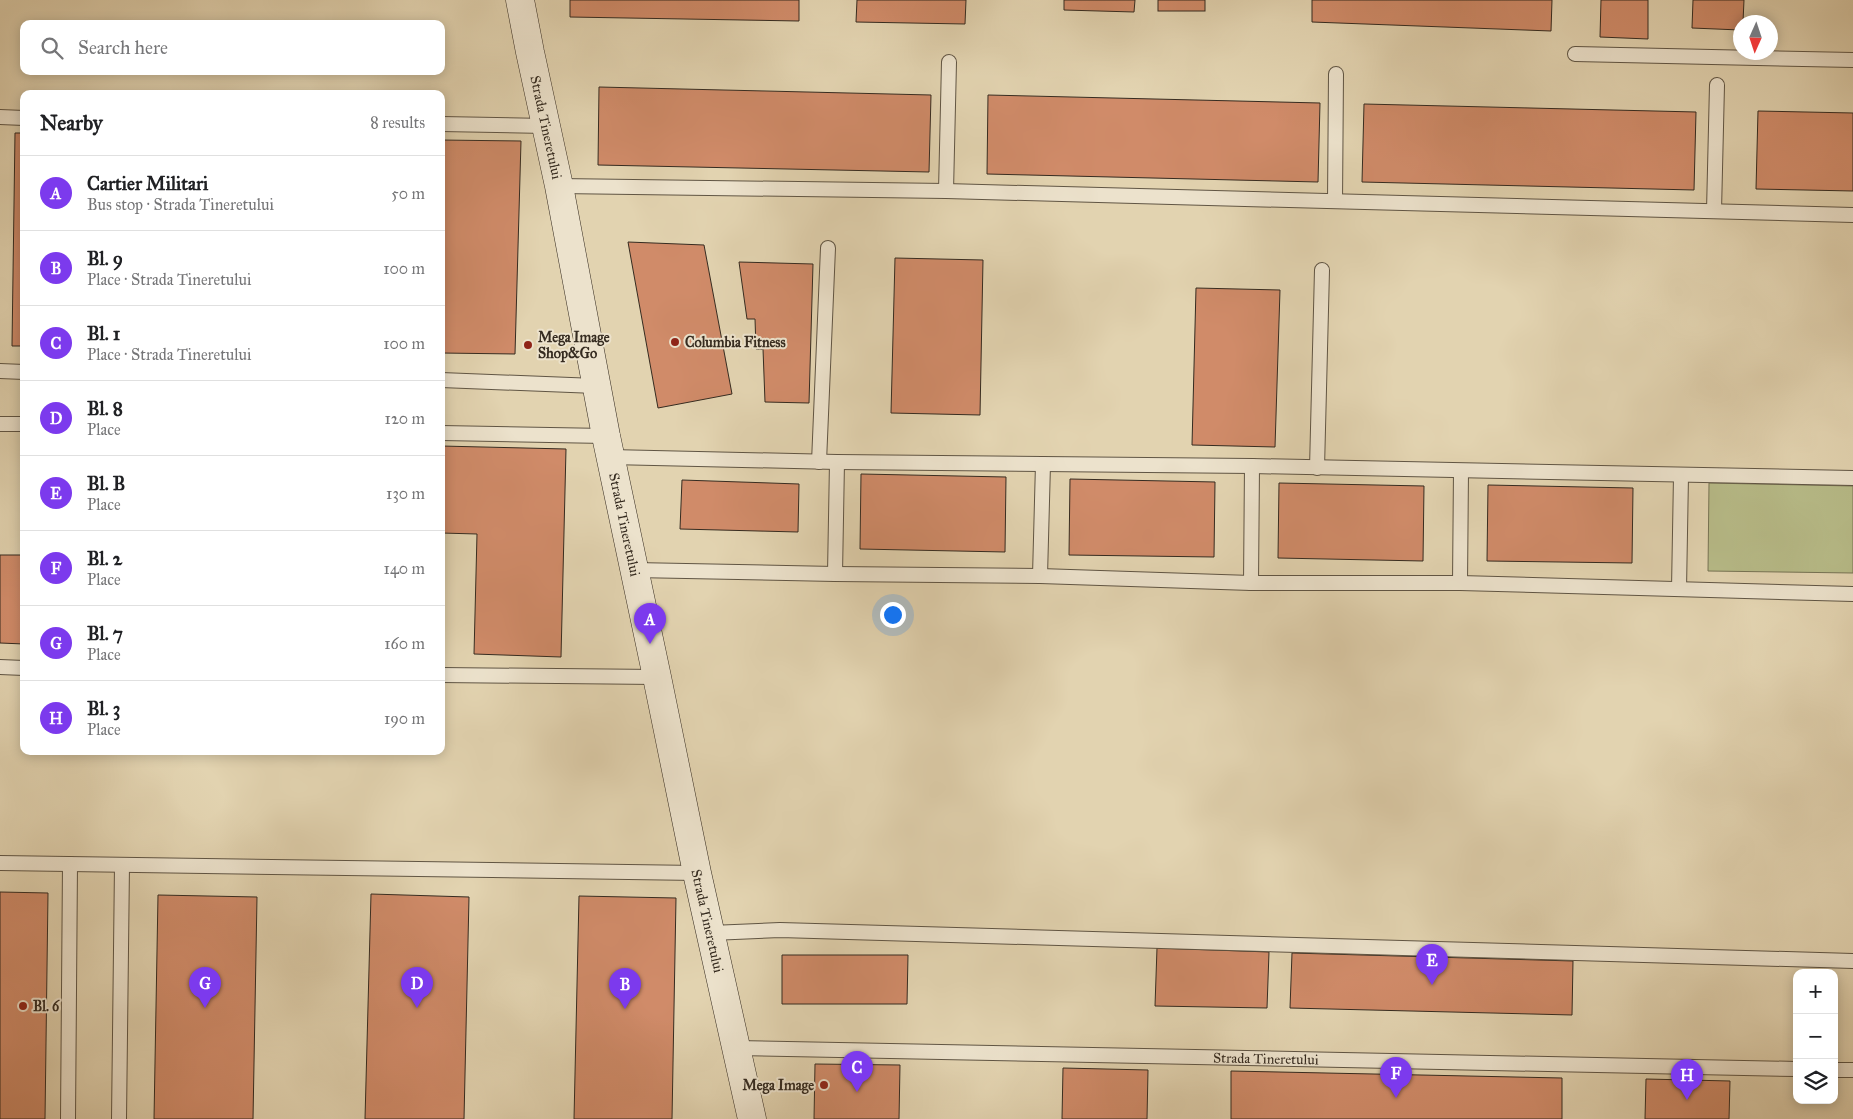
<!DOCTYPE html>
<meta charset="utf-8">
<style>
body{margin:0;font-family:"IM FELL Great Primer",serif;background:#f6f6f6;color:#202124}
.controls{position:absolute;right:15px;bottom:15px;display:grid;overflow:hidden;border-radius:10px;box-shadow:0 2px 12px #0003}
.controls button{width:45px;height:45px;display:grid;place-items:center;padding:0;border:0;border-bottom:1px solid #e0e0e0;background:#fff;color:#202124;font:25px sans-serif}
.compass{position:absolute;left:1733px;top:15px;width:45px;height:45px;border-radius:50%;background:#fff;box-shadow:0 2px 12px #0003;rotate:183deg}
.you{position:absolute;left:892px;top:614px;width:18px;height:18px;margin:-12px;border:4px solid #fff;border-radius:50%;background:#1a73e8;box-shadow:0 0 0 8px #1a73e833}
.badge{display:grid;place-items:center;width:32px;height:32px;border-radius:50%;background:#7c3aed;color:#fff;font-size:16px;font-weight:700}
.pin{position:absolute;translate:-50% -41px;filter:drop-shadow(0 1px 2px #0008)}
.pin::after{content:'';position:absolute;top:26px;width:18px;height:15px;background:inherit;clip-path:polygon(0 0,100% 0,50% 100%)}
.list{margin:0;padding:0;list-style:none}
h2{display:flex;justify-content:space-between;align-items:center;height:65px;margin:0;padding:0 20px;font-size:21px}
h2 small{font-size:16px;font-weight:400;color:#757577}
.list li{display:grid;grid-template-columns:32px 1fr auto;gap:15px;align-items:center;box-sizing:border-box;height:75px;padding:0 20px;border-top:1px solid #e0e0e0}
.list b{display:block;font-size:19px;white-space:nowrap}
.list p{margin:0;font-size:16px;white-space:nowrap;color:#757577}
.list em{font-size:16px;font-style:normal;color:#757577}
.icon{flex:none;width:28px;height:28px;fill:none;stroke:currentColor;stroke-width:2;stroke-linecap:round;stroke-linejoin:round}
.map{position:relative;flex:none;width:1853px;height:1119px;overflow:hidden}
.search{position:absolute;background:#fff;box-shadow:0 2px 12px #0003;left:20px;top:20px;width:425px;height:55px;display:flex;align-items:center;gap:12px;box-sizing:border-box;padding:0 18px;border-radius:10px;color:#757577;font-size:19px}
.panel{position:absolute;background:#fff;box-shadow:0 2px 12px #0003;left:20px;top:90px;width:425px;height:665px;border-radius:10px}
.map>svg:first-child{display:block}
.green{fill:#b7bb88;stroke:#767354}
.building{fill:#d08b69;stroke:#352b20}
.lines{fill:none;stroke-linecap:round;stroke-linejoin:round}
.lane-casing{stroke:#605544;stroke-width:16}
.secondary-casing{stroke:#352b20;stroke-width:29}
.lane{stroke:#ece2cc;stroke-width:14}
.secondary{stroke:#ece2cc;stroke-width:28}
.poi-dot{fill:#8f2418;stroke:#ece2cc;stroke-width:2}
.labels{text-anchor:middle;stroke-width:4;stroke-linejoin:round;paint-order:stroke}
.street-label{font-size:14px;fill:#352b20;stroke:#ece2cc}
.poi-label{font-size:14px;font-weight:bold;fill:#352b20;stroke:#ece2cc;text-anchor:start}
</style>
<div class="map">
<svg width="1853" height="1119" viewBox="0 0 1853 1119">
<rect width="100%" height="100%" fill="#e2d3b0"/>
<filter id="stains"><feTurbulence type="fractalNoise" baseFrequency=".004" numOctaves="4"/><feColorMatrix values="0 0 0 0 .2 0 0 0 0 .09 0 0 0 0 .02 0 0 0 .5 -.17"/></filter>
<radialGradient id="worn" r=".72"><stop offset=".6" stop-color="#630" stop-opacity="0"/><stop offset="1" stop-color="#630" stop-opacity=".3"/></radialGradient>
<path class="green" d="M 1709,483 L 1853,486 L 1853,573 L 1708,571 Z"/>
<g class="building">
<path d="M 570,0 L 799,0 L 799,21 L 570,17 Z"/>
<path d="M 857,0 L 966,0 L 965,24 L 856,22 Z"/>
<path d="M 1064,0 L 1135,0 L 1134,12 L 1064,10 Z"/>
<rect x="1158" y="0" width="47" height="11"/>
<path d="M 1312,0 L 1552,0 L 1551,31 L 1312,22 Z"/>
<path d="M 1601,0 L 1648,0 L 1648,39 L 1600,37 Z"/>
<path d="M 1693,0 L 1744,0 L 1743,22 L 1740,22 L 1740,30 L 1692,28 Z"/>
<path d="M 599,87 L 931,95 L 929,172 L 598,165 Z"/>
<path d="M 988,95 L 1320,103 L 1318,182 L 987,174 Z"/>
<path d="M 1364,104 L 1696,112 L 1694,190 L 1362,182 Z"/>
<path d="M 1758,111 L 1853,113 L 1853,191 L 1756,189 Z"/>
<path d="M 15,133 L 24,133 L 24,346 L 12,346 Z"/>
<path d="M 441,140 L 521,141 L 515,354 L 441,353 Z"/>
<path d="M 628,242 L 704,245 L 732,394 L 658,408 Z"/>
<path d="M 895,258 L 983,260 L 980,415 L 891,413 Z"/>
<path d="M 739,262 L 813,264 L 809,403 L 765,402 L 763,349 L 756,349 L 755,319 L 747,319 Z"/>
<path d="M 1196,288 L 1280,290 L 1275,447 L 1192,445 Z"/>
<path d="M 441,446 L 566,449 L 561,657 L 474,654 L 477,534 L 441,533 Z"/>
<path d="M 861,474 L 1006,477 L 1005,552 L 860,549 Z"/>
<path d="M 1070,479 L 1215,482 L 1214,557 L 1069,555 Z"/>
<path d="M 682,480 L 799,484 L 798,532 L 680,529 Z"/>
<path d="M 1279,483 L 1424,486 L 1423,561 L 1278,558 Z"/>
<path d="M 1488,485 L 1633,488 L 1632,563 L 1487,561 Z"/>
<path d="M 0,555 L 24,555 L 24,644 L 0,643 Z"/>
<path d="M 0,892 L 48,893 L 45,1119 L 0,1119 Z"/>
<path d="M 371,894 L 469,897 L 464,1119 L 365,1119 Z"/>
<path d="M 158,895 L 257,897 L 253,1119 L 154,1119 Z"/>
<path d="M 579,896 L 676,898 L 672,1119 L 574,1119 Z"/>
<path d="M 1157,948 L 1269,952 L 1267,1008 L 1155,1006 Z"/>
<path d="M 1292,953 L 1573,961 L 1572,1015 L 1290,1008 Z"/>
<path d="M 782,955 L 908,955 L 907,1004 L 782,1004 Z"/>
<path d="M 815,1064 L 900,1065 L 899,1119 L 814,1119 Z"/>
<path d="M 1063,1068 L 1148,1070 L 1147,1119 L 1062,1119 Z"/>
<path d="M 1231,1071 L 1562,1078 L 1562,1119 L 1231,1119 Z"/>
<path d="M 1646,1079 L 1730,1081 L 1729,1119 L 1645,1119 Z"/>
</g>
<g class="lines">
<defs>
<g id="lane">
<path d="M 1575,54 L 1853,60"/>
<path d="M 0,117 L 24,118"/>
<path d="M 441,124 L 546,126"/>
<path d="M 559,186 L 946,191 L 1853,215"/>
<path d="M 946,191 L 949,62"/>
<path d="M 1335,201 L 1336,74"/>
<path d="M 1714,211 L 1717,85"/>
<path d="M 0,371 L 24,372"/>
<path d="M 441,380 L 596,386"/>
<path d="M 0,424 L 24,424"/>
<path d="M 441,433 L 606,436"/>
<path d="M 610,457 L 837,462 L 1252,466 L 1853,478"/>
<path d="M 819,462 L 828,248"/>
<path d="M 1317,468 L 1322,270"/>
<path d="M 634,570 L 835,574 L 1040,576 L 1251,583 L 1460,583 L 1853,594"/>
<path d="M 835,574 L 837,462"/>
<path d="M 1040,576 L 1043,464"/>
<path d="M 1251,583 L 1252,466"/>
<path d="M 1460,583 L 1461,471"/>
<path d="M 1679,589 L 1681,476"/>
<path d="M 0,667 L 24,668"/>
<path d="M 441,675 L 657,677"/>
<path d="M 0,863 L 697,873"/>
<path d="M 711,933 L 780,930 L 1853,961"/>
<path id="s1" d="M 736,1048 L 1797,1069"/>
<path d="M 1834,1070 L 1853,1070"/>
<path d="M 68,1119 L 70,864"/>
<path d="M 119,1119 L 122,865"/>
</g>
<g id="secondary">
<path id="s2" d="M 520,0 L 530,52 L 559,186 L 606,436 L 657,677 L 697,873 L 752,1119"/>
</g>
</defs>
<use href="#lane" class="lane-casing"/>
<use href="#secondary" class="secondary-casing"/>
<use href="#lane" class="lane"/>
<use href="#secondary" class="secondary"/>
</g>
<g class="poi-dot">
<circle cx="675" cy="342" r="5"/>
<circle cx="528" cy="345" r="5"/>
<circle cx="23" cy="1006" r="5"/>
<circle cx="824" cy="1085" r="5"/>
</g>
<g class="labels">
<g class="street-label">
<text dy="5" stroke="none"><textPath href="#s2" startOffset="130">Strada Tineretului</textPath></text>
<text dy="5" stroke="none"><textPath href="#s2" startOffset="535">Strada Tineretului</textPath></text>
<text dy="5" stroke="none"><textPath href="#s2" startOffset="940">Strada Tineretului</textPath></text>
<text dy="5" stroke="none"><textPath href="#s1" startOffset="530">Strada Tineretului</textPath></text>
</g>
<g class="poi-label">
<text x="538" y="342">Mega Image<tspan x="538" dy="16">Shop&amp;Go</tspan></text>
<text x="685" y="347">Columbia Fitness</text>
<text x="33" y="1011">Bl. 6</text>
<text x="814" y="1090" text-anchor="end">Mega Image</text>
</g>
</g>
<rect width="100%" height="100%" filter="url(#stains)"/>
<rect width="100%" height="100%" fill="url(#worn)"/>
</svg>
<div class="controls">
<button>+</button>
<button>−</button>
<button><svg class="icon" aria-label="layers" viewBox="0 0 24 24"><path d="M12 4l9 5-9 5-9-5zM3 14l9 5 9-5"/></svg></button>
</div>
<svg class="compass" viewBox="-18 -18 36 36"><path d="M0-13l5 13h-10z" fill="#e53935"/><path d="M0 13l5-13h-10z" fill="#757577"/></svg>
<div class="you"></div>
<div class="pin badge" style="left:650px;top:644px">A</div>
<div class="pin badge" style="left:625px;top:1009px">B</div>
<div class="pin badge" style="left:857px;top:1092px">C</div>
<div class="pin badge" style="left:417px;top:1008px">D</div>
<div class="pin badge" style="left:1432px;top:985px">E</div>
<div class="pin badge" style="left:1396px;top:1098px">F</div>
<div class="pin badge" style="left:205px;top:1008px">G</div>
<div class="pin badge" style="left:1687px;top:1100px">H</div>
<div class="search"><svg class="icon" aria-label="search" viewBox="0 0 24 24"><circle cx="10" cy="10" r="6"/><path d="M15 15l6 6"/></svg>Search here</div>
<section class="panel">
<h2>Nearby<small>8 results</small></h2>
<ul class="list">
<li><span class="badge">A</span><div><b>Cartier Militari</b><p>Bus stop · Strada Tineretului</p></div><em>50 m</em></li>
<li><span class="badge">B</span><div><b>Bl. 9</b><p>Place · Strada Tineretului</p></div><em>100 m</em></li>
<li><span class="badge">C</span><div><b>Bl. 1</b><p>Place · Strada Tineretului</p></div><em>100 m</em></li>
<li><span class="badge">D</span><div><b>Bl. 8</b><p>Place</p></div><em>120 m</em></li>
<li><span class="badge">E</span><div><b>Bl. B</b><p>Place</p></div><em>130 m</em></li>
<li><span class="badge">F</span><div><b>Bl. 2</b><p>Place</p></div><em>140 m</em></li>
<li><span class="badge">G</span><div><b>Bl. 7</b><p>Place</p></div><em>160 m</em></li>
<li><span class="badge">H</span><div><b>Bl. 3</b><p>Place</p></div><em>190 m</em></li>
</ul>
</section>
</div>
